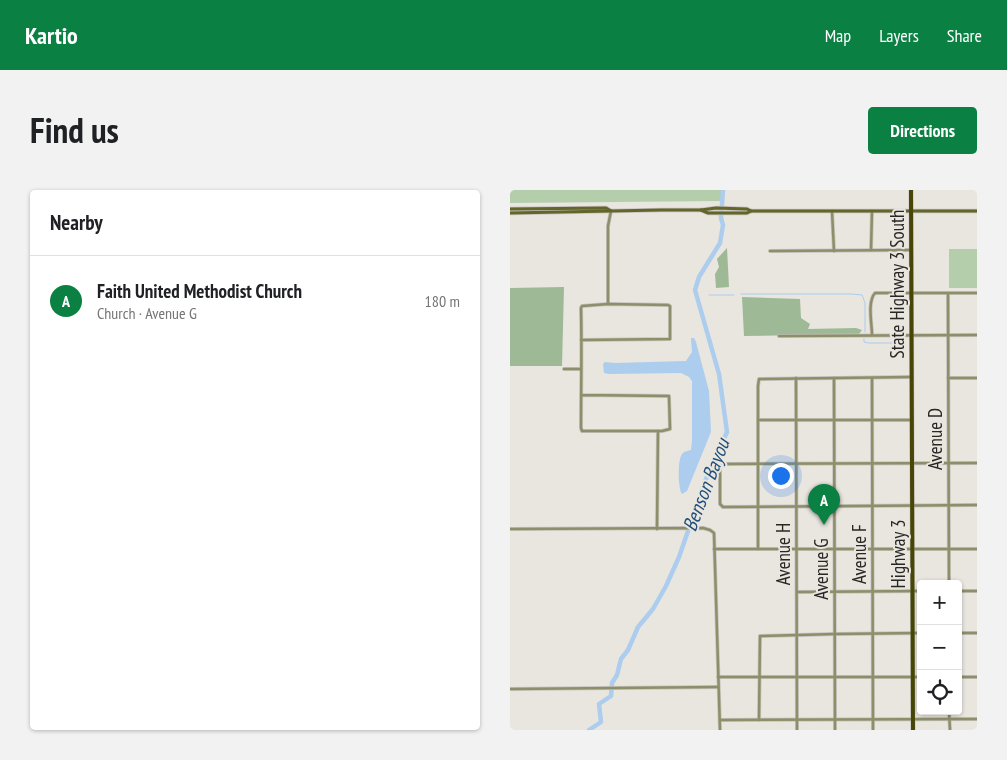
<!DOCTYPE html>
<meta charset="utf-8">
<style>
body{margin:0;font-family:"PT Sans Narrow",sans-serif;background:#f2f2f2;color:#202124}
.controls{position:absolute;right:15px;bottom:15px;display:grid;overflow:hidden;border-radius:5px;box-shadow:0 1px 4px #0004}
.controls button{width:45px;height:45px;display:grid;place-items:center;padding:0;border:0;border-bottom:1px solid #e0e0e0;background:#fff;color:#202124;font:25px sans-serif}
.you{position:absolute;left:270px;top:285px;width:18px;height:18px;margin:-12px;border:4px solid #fff;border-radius:50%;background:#1a73e8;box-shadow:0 0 0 8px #1a73e833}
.badge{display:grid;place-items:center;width:32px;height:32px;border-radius:50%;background:#0b8043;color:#fff;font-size:16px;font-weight:700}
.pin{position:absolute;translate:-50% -41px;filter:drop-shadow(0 1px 2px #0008)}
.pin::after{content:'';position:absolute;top:26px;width:18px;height:15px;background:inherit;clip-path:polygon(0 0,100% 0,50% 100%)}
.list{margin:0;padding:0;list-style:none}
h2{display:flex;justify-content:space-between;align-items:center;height:65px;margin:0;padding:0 20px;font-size:21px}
h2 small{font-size:16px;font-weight:400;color:#757577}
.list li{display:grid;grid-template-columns:32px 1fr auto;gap:15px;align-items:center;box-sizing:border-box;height:90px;padding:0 20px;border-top:1px solid #e0e0e0}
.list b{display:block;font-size:19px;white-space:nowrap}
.list p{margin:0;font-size:16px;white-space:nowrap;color:#757577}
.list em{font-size:16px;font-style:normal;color:#757577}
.icon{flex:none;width:28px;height:28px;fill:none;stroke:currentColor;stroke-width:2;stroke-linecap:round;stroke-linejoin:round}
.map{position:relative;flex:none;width:467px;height:540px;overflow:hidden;border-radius:5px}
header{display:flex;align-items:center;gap:30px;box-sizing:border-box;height:70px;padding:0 25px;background:#0b8043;color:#fff}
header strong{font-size:24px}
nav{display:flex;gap:28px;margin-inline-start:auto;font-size:18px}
.intro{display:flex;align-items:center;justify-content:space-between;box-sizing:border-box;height:120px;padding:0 30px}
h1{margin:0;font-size:35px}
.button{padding:12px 22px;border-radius:5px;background:#0b8043;color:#fff;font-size:18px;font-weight:700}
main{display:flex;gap:30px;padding:0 30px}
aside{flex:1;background:#fff;border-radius:5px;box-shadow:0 1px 4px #0004}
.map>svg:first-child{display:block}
.green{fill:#b4ceac}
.forest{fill:#9eb996}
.water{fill:#accded}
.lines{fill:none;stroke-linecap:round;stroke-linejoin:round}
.stream{stroke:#accded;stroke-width:1}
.river{stroke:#accded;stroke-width:4.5}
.street-casing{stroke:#c6c3bd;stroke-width:4}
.secondary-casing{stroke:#c6c3bd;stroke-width:4.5}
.primary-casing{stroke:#c6c3bd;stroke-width:5}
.street{stroke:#8d8f6a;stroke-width:2.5}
.secondary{stroke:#63652b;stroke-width:3}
.primary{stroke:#464707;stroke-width:4}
.labels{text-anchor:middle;stroke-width:4;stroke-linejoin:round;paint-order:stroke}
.street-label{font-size:19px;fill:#282724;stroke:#e9e5df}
.water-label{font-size:20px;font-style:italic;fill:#1f4e78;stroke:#e9e5df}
</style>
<header>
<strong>Kartio</strong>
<nav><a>Map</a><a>Layers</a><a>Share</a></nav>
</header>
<div class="intro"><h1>Find us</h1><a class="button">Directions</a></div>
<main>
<aside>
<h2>Nearby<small></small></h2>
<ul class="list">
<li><span class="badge">A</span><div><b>Faith United Methodist Church</b><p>Church · Avenue G</p></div><em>180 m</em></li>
</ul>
</aside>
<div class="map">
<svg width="467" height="540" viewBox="0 0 467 540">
<rect width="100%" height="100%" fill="#e9e5df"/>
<g class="green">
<path d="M 0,0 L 212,0 L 213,11 L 0,13 Z"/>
<rect x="439" y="59" width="28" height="39"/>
</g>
<g class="forest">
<path d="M 217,58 L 219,97 L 206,98 L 205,84 L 209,77 L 207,69 Z"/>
<path d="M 54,97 L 52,176 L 0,176 L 0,98 Z"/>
<path d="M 232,107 L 290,109 L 291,128 L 300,134 L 298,139 L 346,138 L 352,140 L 349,144 L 234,146 Z"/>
</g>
<path class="water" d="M 181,148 L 184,148 L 186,152 L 199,201 L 201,242 L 177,301 L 172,304 C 168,299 167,267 173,263 C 175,261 178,261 181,260 L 182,251 L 182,191 L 179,187 L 171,183 L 99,184 L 94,183 L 93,174 L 95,172 L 105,173 L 176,171 L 182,162 Z"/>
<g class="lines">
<g class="stream">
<path d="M 231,104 L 341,104 L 352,105 L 355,113 L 355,142"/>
<path d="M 199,105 L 224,105"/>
<path d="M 188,110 L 189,110"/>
<path d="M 354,149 L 354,152 L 359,153 L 390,153"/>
</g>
<path class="river" d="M 79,540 L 91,532 L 89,514 L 101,506 L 102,493 L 107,485 L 111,469 L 118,460 L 128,437 L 143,419 L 156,396 L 169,367 L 196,289 L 217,242 L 209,184 L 185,100 L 189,87 L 210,53 L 213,35 L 211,28 L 213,0"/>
<defs>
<g id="street">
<path d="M 322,21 L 324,61"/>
<path d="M 361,60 L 362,21"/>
<path d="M 260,61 L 401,60"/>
<path d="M 438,104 L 439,394"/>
<path d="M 98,114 L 98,36 L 101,21"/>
<path d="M 362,145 C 362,134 357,112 365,103 L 467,103"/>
<path d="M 269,146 L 467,145"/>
<path d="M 54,179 L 71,179"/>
<path d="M 286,188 L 287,540"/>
<path d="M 324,188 L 325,540"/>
<path d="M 362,188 L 363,540"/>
<path d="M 438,188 L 467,188"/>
<path d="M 71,205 L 159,206 L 160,239 L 152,241 L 72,241 L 71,238 C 71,198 72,158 71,118 L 72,116 L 98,114 L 158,115 L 160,116 L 160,149 L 71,150"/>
<path d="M 248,230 L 401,230"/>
<path d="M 467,273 L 213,274 L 210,277 L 210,314 L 213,317 L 467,315"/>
<path d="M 0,339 L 193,338 L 200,340 L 204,343 L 210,540"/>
<path d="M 147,339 L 148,241"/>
<path d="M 204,359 L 467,359"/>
<path d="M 248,359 L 248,196 L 249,189 L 401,187"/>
<path d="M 448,401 L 467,401"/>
<path d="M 287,402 L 411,401"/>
<path d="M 448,443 L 467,443"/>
<path d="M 208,487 L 411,487"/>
<path d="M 448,487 L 467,487"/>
<path d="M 0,499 L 208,497"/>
<path d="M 439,521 L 440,540"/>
<path d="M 210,530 L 467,529"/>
<path d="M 249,530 L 250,446 L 325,444 L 411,443"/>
</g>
<g id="secondary">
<path d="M 0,19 L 96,18 L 101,21"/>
<path d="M 191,20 L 206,18 L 237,19 L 241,21 L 467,21"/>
<path d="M 0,23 L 151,20 L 191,20 L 198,23 L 237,23 L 241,21"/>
</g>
<path id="primary" d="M 401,0 L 403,540"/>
</defs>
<use href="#street" class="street-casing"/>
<use href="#secondary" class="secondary-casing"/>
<use href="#primary" class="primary-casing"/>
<use href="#street" class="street"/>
<use href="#secondary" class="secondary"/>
<use href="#primary" class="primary"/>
</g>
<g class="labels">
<g class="street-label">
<text transform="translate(387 94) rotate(-90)" y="7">State Highway 3 South</text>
<text transform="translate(425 249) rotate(-90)" y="7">Avenue D</text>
<text transform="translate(273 364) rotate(-90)" y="7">Avenue H</text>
<text transform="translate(349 364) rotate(-90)" y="7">Avenue F</text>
<text transform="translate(388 364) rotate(-90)" y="7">Highway 3</text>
<text transform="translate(311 379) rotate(-90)" y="7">Avenue G</text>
</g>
<g class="water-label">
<text transform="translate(196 295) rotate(-69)" y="7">Benson Bayou</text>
</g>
</g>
</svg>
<div class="controls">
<button>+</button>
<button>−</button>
<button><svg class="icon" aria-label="locate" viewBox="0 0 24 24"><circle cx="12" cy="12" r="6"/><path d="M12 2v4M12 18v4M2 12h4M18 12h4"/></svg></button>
</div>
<div class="you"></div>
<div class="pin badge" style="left:314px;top:335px">A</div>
</div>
</main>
